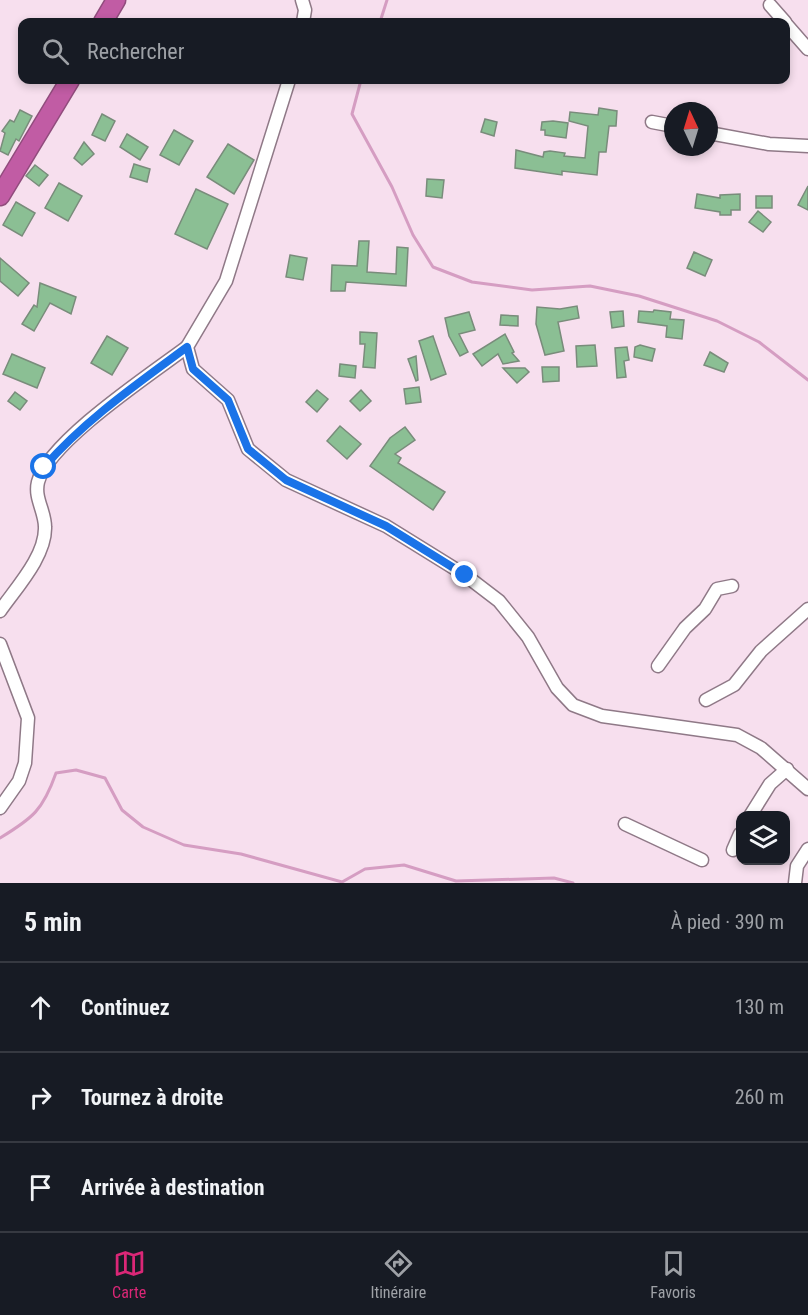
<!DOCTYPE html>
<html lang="fr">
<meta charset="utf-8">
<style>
body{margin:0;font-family:"Roboto Condensed",sans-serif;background:#20242c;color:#f1f3f6}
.controls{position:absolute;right:18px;bottom:18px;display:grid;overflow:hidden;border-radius:12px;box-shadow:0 3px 9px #0003}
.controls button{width:54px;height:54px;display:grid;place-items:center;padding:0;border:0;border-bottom:2px solid #363941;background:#171b24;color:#f1f3f6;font:30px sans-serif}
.compass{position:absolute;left:664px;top:102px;width:54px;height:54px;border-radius:50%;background:#171b24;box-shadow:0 3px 9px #0003;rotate:356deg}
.stop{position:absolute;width:18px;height:18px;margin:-14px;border:4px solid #1a73e8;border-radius:50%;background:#fff}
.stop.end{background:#1a73e8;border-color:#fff;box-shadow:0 2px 6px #0008}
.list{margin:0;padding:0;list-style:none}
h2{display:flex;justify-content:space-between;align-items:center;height:78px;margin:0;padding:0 24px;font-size:26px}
h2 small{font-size:20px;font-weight:400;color:#9ea1a6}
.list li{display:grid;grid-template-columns:39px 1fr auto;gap:18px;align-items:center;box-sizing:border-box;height:90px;padding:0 24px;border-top:2px solid #363941}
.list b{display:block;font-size:22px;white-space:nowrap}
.list em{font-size:20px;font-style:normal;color:#9ea1a6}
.icon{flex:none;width:33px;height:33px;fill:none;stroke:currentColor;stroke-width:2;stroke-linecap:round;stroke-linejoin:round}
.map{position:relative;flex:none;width:808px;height:883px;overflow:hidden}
.search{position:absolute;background:#171b24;box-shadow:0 3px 9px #0003;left:18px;right:18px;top:18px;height:66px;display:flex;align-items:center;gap:15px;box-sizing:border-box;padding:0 21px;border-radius:12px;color:#9ea1a6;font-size:22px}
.sheet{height:348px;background:#171b24}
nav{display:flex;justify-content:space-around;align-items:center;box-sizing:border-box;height:84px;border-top:2px solid #363941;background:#171b24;font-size:16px;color:#9ea1a6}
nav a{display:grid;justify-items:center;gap:3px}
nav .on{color:#db2777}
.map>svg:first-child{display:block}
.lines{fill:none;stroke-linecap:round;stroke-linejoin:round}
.stream{stroke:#d59dc2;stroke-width:3}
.building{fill:#8bbf94;stroke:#798c7b;stroke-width:1.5}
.minor-casing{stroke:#8f7987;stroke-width:15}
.highway-casing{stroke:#914c7d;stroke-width:21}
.minor{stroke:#fff;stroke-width:12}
.highway{stroke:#c15ca4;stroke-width:18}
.route{stroke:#1a73e8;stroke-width:8}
</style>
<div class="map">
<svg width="808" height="883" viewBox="0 0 808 883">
<rect width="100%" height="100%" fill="#f7dfee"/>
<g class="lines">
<g class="stream">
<path d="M 380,22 L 387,0"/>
<path d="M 361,80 L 352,114 L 392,187 L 413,235 L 433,267 L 472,282 L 532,290 L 590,286 L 639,296 L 717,321 L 759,342 L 808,380"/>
<path d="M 0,838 C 33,818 43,810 56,773 L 76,770 L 105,778 L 122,810 L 143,827 L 184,845 L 241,854 L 342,882 L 365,869 L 404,865 L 456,881 L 554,878 L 573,883"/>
</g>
</g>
<g class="building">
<path d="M 599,108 L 617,111 L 616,126 L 609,126 L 606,152 L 599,152 L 597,175 L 562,171 L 562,175 L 515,168 L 516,150 L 543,157 L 544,152 L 550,151 L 565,153 L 564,156 L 585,158 L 588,126 L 569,121 L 570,112 L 598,115 Z"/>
<path d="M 20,110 L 32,116 L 19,141 L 16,139 L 8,155 L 0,151 L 5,133 L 2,131 L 10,120 L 14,122 Z"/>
<path d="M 102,114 L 115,121 L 105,141 L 92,135 Z"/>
<path d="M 485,119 L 497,122 L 494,136 L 481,132 Z"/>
<path d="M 553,121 L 568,123 L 566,138 L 545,135 L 545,130 L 541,130 L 542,122 Z"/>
<path d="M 174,130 L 193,141 L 179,165 L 160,155 Z"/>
<path d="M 127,134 L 148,147 L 140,160 L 120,147 Z"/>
<path d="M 84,142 L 94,154 L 82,165 L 74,158 Z"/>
<path d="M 228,144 L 254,160 L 234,194 L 207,177 Z"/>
<path d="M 134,164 L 150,169 L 147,182 L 130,177 Z"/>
<path d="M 35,165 L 48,175 L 39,186 L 26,176 Z"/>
<path d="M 427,179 L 444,180 L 442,198 L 426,196 Z"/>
<path d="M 59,183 L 82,196 L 68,221 L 45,208 Z"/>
<path d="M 808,186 L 808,210 L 798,205 Z"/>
<path d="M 196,189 L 228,204 L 207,249 L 175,234 Z"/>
<path d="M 697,194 L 720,198 L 720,195 L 740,194 L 740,210 L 731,210 L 731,215 L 720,215 L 720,212 L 695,208 Z"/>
<rect x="756" y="196" width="16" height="12"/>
<path d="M 16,202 L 35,213 L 22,236 L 3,225 Z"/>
<path d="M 758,211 L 771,222 L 763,232 L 749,222 Z"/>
<path d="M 359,241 L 369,241 L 367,272 L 396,274 L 397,247 L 408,248 L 406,286 L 346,282 L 345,291 L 331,291 L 332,265 L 357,266 Z"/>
<path d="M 694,252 L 712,260 L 705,276 L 687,268 Z"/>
<path d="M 290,255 L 307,258 L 303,280 L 286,277 Z"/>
<path d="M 0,258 L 29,283 L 18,296 L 0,281 Z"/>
<path d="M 40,283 L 76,297 L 71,314 L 50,303 L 34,331 L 22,324 L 34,305 L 37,307 Z"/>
<path d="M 577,306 L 579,318 L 558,322 L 564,351 L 545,355 L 536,324 L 537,307 L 560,309 Z"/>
<path d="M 654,310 L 671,312 L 670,319 L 684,320 L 682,339 L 666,337 L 667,326 L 638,322 L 639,311 L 653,312 Z"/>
<path d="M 623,311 L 624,326 L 612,328 L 610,312 Z"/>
<path d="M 469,312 L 475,330 L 459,334 L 468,352 L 460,356 L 449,336 L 445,318 Z"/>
<path d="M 501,315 L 518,316 L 518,326 L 500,325 Z"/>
<path d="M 360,332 L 377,333 L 375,368 L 363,367 L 365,344 L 360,344 Z"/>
<path d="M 505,334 L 514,352 L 512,353 L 519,361 L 503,364 L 498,354 L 482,366 L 473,354 Z"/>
<path d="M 107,336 L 128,348 L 112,375 L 91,363 Z"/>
<path d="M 433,336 L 446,374 L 431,380 L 419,341 Z"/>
<path d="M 595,345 L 597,366 L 577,367 L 576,346 Z"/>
<path d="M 640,345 L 655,349 L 652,361 L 634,357 L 635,347 Z"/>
<path d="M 627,347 L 629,360 L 624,361 L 626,377 L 617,378 L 615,348 Z"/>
<path d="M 710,352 L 728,363 L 724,372 L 704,365 Z"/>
<path d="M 12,354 L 45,368 L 37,388 L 3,374 Z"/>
<path d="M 416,356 L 418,380 L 416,381 L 408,359 Z"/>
<path d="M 340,364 L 356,366 L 355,378 L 339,376 Z"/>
<path d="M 542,367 L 559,367 L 559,381 L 543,382 Z"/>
<path d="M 503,368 L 525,368 L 529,372 L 517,383 Z"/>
<path d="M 419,387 L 421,402 L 406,404 L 404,389 Z"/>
<path d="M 317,390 L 328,399 L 317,412 L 306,402 Z"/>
<path d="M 361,390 L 371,401 L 360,411 L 350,401 Z"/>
<path d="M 15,392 L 27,401 L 20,410 L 8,401 Z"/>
<path d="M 340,426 L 361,444 L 347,459 L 327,441 Z"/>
<path d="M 405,427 L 415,440 L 395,454 L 401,458 L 398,463 L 445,492 L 433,510 L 370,466 L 390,438 Z"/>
</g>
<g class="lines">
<defs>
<g id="minor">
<path d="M 302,0 L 305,10 L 303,22"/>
<path d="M 770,5 L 785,22"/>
<path d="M 786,24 L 808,49"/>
<path d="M 289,80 L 226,281 L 187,347 L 193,369 L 228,400 L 248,449 L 286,480 L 386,526 L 465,575 L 499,601 L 528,637 L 557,688 L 573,705 L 602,716 L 737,735 L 761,748 L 808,789"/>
<path d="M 652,122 L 673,126"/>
<path d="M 709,133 L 769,144 L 808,146"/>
<path d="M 0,611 C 16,588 46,556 45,527 C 45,511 34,498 38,482 C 48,442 151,374 187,347"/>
<path d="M 0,644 L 28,718 L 25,763 L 19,781 L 0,808"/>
<path d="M 658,666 L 685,628 L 705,609 L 717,589 L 732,586"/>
<path d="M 706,700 L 734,685 L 761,651 L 808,609"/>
<path d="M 750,816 L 770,784 L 787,769"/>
<path d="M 625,824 L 702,860"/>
<path d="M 733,850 L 740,834"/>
<path d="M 795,883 L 797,866 L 808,849"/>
</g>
<g id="highway">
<path d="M 103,22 L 116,0"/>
<path d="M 0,196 L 70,80"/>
</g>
</defs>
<use href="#minor" class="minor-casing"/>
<use href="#highway" class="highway-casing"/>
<use href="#minor" class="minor"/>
<use href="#highway" class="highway"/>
</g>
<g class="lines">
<path class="route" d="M 44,467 C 85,420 137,384 187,347 L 193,369 L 228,400 L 248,449 L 286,480 L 386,526 L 465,575"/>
</g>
</svg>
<div class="controls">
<button><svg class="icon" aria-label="layers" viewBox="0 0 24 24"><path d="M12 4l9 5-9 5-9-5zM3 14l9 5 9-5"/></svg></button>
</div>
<svg class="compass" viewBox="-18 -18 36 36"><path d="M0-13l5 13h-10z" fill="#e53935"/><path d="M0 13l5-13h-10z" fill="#9ea1a6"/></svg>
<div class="stop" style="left:44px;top:467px"></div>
<div class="stop end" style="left:465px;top:575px"></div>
<div class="search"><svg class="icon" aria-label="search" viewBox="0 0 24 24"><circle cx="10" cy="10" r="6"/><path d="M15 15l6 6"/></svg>Rechercher</div>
</div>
<section class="sheet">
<h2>5 min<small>À pied · 390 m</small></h2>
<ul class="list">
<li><svg class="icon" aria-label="ahead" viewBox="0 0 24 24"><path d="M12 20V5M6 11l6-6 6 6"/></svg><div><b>Continuez</b></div><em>130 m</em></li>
<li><svg class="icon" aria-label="right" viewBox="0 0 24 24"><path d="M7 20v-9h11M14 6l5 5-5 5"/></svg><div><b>Tournez à droite</b></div><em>260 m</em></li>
<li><svg class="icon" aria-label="arrive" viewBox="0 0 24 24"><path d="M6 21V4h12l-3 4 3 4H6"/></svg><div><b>Arrivée à destination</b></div></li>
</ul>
</section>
<nav>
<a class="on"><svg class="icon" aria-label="map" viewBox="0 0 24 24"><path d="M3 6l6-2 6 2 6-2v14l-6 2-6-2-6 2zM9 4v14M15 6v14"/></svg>Carte</a>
<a><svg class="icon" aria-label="directions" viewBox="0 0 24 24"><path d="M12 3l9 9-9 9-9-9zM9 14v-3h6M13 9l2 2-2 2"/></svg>Itinéraire</a>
<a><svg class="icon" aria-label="saved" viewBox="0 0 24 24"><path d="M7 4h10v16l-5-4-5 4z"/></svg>Favoris</a>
</nav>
